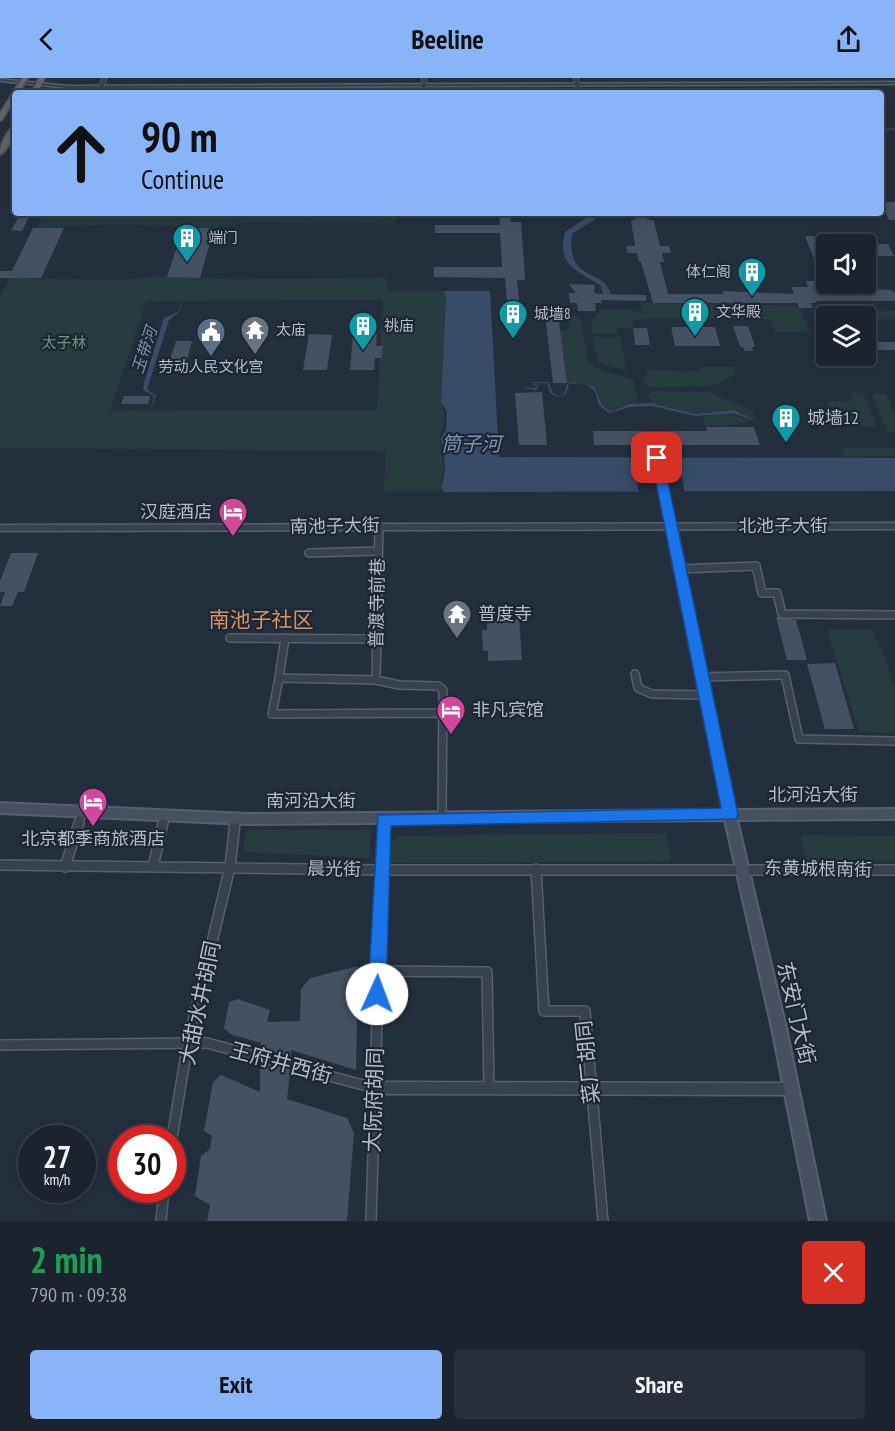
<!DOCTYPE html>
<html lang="en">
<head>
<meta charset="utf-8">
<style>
	body { margin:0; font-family:"PT Sans Narrow","Noto Sans SC",sans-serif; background:#282f3a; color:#f1f3f6; height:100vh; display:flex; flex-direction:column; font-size:22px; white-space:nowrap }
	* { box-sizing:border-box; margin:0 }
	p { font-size:20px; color:#a0a4aa }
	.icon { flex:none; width:33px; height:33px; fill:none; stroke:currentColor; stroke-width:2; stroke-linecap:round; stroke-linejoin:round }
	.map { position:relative; height:1143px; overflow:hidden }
	.details { display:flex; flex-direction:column; background:#1b232e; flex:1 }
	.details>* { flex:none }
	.top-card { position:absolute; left:12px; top:12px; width:872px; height:126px; border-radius:6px; box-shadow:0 3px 15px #0003,0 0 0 2px #39404a; background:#8ab4f8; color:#111; overflow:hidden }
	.controls { position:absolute; left:816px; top:156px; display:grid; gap:12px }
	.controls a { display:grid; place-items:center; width:60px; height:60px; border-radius:6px; background:#1b232e; box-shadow:0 3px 15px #0003,0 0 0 2px #39404a; font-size:30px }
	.speed { position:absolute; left:18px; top:1047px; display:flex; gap:12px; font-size:30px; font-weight:700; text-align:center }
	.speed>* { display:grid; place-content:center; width:78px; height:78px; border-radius:50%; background:#1b232e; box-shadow:0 3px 15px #0003,0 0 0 2px #39404a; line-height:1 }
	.speed small { font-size:15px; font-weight:400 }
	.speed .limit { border:9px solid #d22; background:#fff; color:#111 }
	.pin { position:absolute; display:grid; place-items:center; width:51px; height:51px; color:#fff; margin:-26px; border-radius:12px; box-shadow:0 3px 9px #0006 }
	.me { position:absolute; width:66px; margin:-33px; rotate:2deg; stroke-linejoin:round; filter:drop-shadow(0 0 4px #0008) }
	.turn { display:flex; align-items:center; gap:21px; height:126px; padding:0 30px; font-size:27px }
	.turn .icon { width:78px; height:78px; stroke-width:2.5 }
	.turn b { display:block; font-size:42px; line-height:51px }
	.round { display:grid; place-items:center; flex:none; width:63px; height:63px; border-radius:6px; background:#282f3a }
	.overview { display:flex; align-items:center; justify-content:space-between; height:102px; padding:0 30px }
	h1 { font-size:36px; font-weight:700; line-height:45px; color:#1e9e55 }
	.primary-button { display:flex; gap:12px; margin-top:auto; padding:12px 30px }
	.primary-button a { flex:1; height:69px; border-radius:6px; background:#8ab4f8; color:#111; font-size:24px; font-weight:700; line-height:69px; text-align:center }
	.primary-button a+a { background:#282f3a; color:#f1f3f6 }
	header { display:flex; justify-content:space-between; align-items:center; height:78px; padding:0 30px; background:#8ab4f8; color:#111; font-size:27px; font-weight:700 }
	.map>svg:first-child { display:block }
	.green { fill:#263c3f; fill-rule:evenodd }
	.water { fill:#394c67 }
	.pier { fill:#242f3e }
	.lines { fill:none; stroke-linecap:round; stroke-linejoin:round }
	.stream { stroke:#394c67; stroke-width:1.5 }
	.building { fill:#455162 }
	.minor-far3-casing { stroke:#565f6c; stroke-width:6 }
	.minor-far2-casing { stroke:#565f6c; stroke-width:8 }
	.minor-far1-casing { stroke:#565f6c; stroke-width:10 }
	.minor-casing { stroke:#565f6c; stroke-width:12 }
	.tertiary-casing { stroke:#565f6c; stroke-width:3 }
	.secondary-casing { stroke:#565f6c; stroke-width:4 }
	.trunk-casing { stroke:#434c59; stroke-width:3 }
	.minor-far3 { stroke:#38414e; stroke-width:4.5 }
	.minor-far2 { stroke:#38414e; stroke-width:5 }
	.minor-far1 { stroke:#38414e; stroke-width:7 }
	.minor { stroke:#38414e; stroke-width:9 }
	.tertiary { fill:#38414e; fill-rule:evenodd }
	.secondary { fill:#465061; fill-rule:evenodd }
	.trunk { fill:#656462; fill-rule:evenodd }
	.route { fill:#1a73e8; stroke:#114b97; stroke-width:1.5 }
	.labels { text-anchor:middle; stroke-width:4.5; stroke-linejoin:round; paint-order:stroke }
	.far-poi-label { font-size:15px; fill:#b4bcc9; stroke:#1d2633; text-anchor:start }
	.far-park-label { font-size:15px; fill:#6b9a76; stroke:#1d2633 }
	.far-water-label { font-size:16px; font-style:italic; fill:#7c92b1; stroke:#1d2633 }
	.poi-label { font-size:18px; fill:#b4bcc9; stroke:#1d2633; text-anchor:start }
	.street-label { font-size:18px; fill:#b4bcc9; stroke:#1d2633 }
	.water-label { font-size:20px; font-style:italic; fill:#7c92b1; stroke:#1d2633 }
	.quarter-label { font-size:21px; fill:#d59563; stroke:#1d2633 }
	.near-street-label { font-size:21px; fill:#b4bcc9; stroke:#1d2633 }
</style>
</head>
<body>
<header><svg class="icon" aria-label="back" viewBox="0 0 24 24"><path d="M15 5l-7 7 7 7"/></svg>Beeline<svg class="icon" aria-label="share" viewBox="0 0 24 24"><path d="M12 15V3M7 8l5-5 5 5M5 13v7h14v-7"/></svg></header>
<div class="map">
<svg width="895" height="1143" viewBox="0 0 895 1143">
	<rect width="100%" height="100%" fill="#242f3e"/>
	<path class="green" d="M391,10H398L397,15H269L271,11Z
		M44,135H396L395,146L245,145L214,150L117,146L36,150Z
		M167,198L232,201L387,200V213H443L446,218L441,326C447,335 444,350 439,359L444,392L439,413H384L386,373L0,370V220L10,200L122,202ZM383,222L377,332L110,333L146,223Z
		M639,225L796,228L797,231L801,232L810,254H775L770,241H646L632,242L634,250H617V256H592V241L601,232H636L643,237Z
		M816,233H895V241H866V238L819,241Z
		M567,234L581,241L588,284L600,292L634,302L638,325L610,334L604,331C601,326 601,322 599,317C593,304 578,304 567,305L560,252L569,251Z
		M592,259H620L627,293L599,285Z
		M701,289H735L736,296L718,306L708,308L649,309L642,300L647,298V293L650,291C666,293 683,294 698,293Z
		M655,313L709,314L753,333L756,342L730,332L695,336L650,325L651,321L646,316Z
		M850,315H863L877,348H835L826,323H853Z
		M872,316H886L895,336V354H888Z
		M727,334L750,343L725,348L704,347L703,338Z
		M842,370H895V378H844Z
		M827,552H873L895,607V655L859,654Z
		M246,752H370V780L243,774Z
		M666,755L671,783L390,785L391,764L399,758Z
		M801,757L895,758V783H806Z"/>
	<path class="water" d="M590,135H596L594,142L572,156C566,205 603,189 611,216H603L601,208C579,192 556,190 565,154L586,140Z
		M443,213H490L499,379L895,380V413L444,414L441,410C448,388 444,382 441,360L446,352L447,333L441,325L446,218Z
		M182,224L180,233L169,242L147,311L156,318L151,330L154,318L143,312L144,305L164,240L178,234Z
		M532,304H548L553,315L559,318L564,316L567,306C577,302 585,305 595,310L602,327L610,334L630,326L650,325L695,336L734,332L757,344L733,335L695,338L652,328L630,329L609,335L599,327L595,313L583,305L569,306L566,316L559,319L550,315L547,305H533L539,308L536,312L520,309L537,310Z"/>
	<path class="pier" d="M633,380H678L685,416H639Z"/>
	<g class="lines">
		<path class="stream" d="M880,52L895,51"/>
	</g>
	<path class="building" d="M880,124H895V142H889L885,133H880Z
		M21,135H31L22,153L11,152Z
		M499,135H510L511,144H521L525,202H517L519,222H507L505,200L434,199V189H502L500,155H435V147H500Z
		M635,135H645L647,141L654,143L660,168H669L671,175H662L664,184H660L668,216H723V213L794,216L791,209H808L806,203H826V206H855L859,215H873L871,211L891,212L895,215V223H816L817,225H811L813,230H799L797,225H653L641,184H639L637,175H628L626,168H635L631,143L636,141Z
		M33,150H64L41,200H0V193H12Z
		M183,150H214L200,200L167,199Z
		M805,158H837L841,166H826V186H816Z
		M867,166H888L894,178H872Z
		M569,206L595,207L594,215L600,216L646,217V223L601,222L602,225H595L596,233H578L577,225H570L569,215H576Z
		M545,236H558L567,305H553Z
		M733,248H748L755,269H752L753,273H745L743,269H740Z
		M671,249H715L720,268H675Z
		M633,250H647L650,267H635Z
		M309,256L332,257L327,292H303Z
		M353,256H377L376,268H383L382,280H375L374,292H350Z
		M176,263H192L186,285H169Z
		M866,264H895V272H866Z
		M542,314L547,367H519L515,315Z
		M124,318H150L148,326H121Z
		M706,349H754L760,367H594L593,353H707Z
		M11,475H38L24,514H18L12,528H0L5,514H0V503Z
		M776,539L796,542L807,582H787Z
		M519,541L522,582L488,583V573H483L482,552H487V542Z
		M835,585L854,651H825L807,586Z
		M358,888L356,992L291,972V981L261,973V965L230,956L224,950L229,924L238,921L270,932L267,944L300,943L301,911L310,900Z
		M260,986L290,994L287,1021L347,1040L354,1055L347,1143H207L210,1127L195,1118L201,1078L210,1071L212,1058L204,1053L213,1004L221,997L260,1014Z"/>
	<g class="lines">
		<g class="minor-far3-casing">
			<path id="minor-far3" d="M424,0V8
				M576,0L579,15
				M101,8L105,0"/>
		</g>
		<g class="minor-far2-casing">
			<path id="minor-far2" d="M656,375L668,436"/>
		</g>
		<g class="minor-far1-casing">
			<path id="minor-far1" d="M668,434L671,448
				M309,475L378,473
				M680,491L756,488L762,515H777L782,536L895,537
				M230,560L376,561
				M285,560L279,600L376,602L399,607L438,608L443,612L442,741
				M635,596L638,610L652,616L704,617
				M701,599L785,597L799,661L895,663
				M279,600L272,636L443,635
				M376,602L379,448
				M78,747L82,735
				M163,747L165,737
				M235,747L236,740
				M383,747V741"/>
		</g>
		<g class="minor-casing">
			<path id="minor" d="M0,787L381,792H895
				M65,789L79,745
				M153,789L163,745
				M536,791L544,933H585L603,1143
				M378,893L487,894L489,1011
				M0,967L207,965L374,1010
				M172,1060L188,964L230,789L235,745
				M161,1143L164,1112
				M371,1143L383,745"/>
		</g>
		<g class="tertiary-casing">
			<path id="tertiary" d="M0,1L68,8L895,4V6L68,10L0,3Z
				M895,445V451L0,453V447Z
				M374,1004L791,1005L795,1007L797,1011L795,1015L791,1017L374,1016L370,1014L368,1010L370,1006Z"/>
		</g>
		<g class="secondary-casing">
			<path id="secondary" d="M671,445L676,448L735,732L895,731V741L737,742L786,950L826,1143H810L772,950L725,742L248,746L0,735V725L248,736L723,732L666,448Z"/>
		</g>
		<g class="trunk-casing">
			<path id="trunk" d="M22,0H28L19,15H15V22L2,42L0,43V35Z
				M39,0H45L37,15H31Z
				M15,47C15,57 9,71 0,77C0,66 6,53 15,47Z"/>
		</g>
		<use href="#minor-far3" class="minor-far3"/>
		<use href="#minor-far2" class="minor-far2"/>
		<use href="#minor-far1" class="minor-far1"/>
		<use href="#minor" class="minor"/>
		<use href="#tertiary" class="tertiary"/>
		<use href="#secondary" class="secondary"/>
		<use href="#trunk" class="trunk"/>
	</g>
	<path class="route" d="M657,377L663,380L738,736L736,741L391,748L386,916L383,922L377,925L371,922L368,916L378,737L721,730L651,380Z"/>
	<defs>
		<g id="building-pin" transform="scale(1.5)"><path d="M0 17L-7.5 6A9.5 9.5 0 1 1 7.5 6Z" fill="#0f9aa8" stroke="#1d2633"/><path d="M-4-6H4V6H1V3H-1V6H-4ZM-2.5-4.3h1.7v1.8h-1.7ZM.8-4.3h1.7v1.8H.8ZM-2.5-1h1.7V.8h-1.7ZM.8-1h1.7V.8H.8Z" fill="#fff"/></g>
		<g id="temple-pin" transform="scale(1.5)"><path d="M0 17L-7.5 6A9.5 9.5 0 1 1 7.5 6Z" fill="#6b7280" stroke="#1d2633"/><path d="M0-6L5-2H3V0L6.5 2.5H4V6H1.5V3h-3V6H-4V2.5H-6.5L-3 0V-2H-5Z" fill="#fff"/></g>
		<g id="civic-pin" transform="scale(1.5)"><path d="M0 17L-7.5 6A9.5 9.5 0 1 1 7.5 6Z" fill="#5c6f8a" stroke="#1d2633"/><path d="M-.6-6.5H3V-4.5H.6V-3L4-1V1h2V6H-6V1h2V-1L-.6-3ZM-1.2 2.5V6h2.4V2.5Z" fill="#fff"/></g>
		<g id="hotel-pin" transform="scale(1.5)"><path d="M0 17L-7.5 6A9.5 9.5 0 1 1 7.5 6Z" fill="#d1479c" stroke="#1d2633"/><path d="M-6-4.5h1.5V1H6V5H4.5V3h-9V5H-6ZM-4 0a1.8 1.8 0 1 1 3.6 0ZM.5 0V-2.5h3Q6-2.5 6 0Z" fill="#fff"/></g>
	</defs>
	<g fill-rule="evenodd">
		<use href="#building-pin" x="187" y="160"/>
		<use href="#building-pin" x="752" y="194"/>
		<use href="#building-pin" x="695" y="234"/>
		<use href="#building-pin" x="513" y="236"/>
		<use href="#building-pin" x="363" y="248"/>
		<use href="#temple-pin" x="255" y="252"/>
		<use href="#civic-pin" x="211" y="254"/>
		<use href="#building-pin" x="786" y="340"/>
		<use href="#hotel-pin" x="233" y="434"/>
		<use href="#temple-pin" x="457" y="536"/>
		<use href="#hotel-pin" x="451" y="632"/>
		<use href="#hotel-pin" x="93" y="724"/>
	</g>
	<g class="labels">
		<g class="far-poi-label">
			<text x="208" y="165">端门</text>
			<text x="731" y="199" text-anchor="end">体仁阁</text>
			<text x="716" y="239">文华殿</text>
			<text x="534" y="241">城墙8</text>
			<text x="384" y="253">祧庙</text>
			<text x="276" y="257">太庙</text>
			<text x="211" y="294" text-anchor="middle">劳动人民文化宫</text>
		</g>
		<g class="far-park-label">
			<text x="64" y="270">太子林</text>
		</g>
		<g class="far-water-label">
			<text transform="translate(144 272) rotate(-72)" y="6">玉带河</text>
		</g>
		<g class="poi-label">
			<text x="807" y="346">城墙12</text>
			<text x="212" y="440" text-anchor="end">汉庭酒店</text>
			<text x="478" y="542">普度寺</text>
			<text x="472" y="638">非凡宾馆</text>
			<text x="93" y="767" text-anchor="middle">北京都季商旅酒店</text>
		</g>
		<g class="street-label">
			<text transform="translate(335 448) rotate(-1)" y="6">南池子大街</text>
			<text x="783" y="454">北池子大街</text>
			<text transform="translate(377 525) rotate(-89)" y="6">普渡寺前巷</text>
			<text x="813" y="723">北河沿大街</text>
			<text x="311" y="729">南河沿大街</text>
			<text transform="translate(334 791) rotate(1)" y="6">晨光街</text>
			<text transform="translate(818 791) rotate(1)" y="6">东黄城根南街</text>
		</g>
		<g class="water-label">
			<text x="471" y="373">筒子河</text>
		</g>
		<g class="quarter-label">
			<text x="261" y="549">南池子社区</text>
		</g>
		<g class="near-street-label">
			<text transform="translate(200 925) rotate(-78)" y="7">大甜水井胡同</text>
			<text transform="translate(796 935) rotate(77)" y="7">东安门大街</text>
			<text transform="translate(588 984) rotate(-96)" y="7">菜厂胡同</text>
			<text transform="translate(281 985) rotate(15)" y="7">王府井西街</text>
			<text transform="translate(374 1022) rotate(-88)" y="7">大阮府胡同</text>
		</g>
	</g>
</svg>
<div class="controls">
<a><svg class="icon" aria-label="sound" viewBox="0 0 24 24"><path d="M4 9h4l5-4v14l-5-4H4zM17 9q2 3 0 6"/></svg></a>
<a><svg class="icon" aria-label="layers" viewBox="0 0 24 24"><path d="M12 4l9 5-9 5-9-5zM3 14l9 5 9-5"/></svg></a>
</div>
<div class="speed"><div>27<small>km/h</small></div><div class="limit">30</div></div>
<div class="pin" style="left:657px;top:380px;background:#d93025"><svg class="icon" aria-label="arrive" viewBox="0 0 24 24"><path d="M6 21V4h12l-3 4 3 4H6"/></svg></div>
<svg class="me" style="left:377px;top:916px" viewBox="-20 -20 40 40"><circle r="19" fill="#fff"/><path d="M0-13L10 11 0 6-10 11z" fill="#1a73e8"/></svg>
<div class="top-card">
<div class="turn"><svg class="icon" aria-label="ahead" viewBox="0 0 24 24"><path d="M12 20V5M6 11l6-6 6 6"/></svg><div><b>90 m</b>Continue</div></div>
</div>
</div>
<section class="details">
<div class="overview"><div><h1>2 min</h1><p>790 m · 09:38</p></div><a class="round" style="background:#d93025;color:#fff"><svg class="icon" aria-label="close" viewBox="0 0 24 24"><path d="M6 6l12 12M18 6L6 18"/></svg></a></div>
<div class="primary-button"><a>Exit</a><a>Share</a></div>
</section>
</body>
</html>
